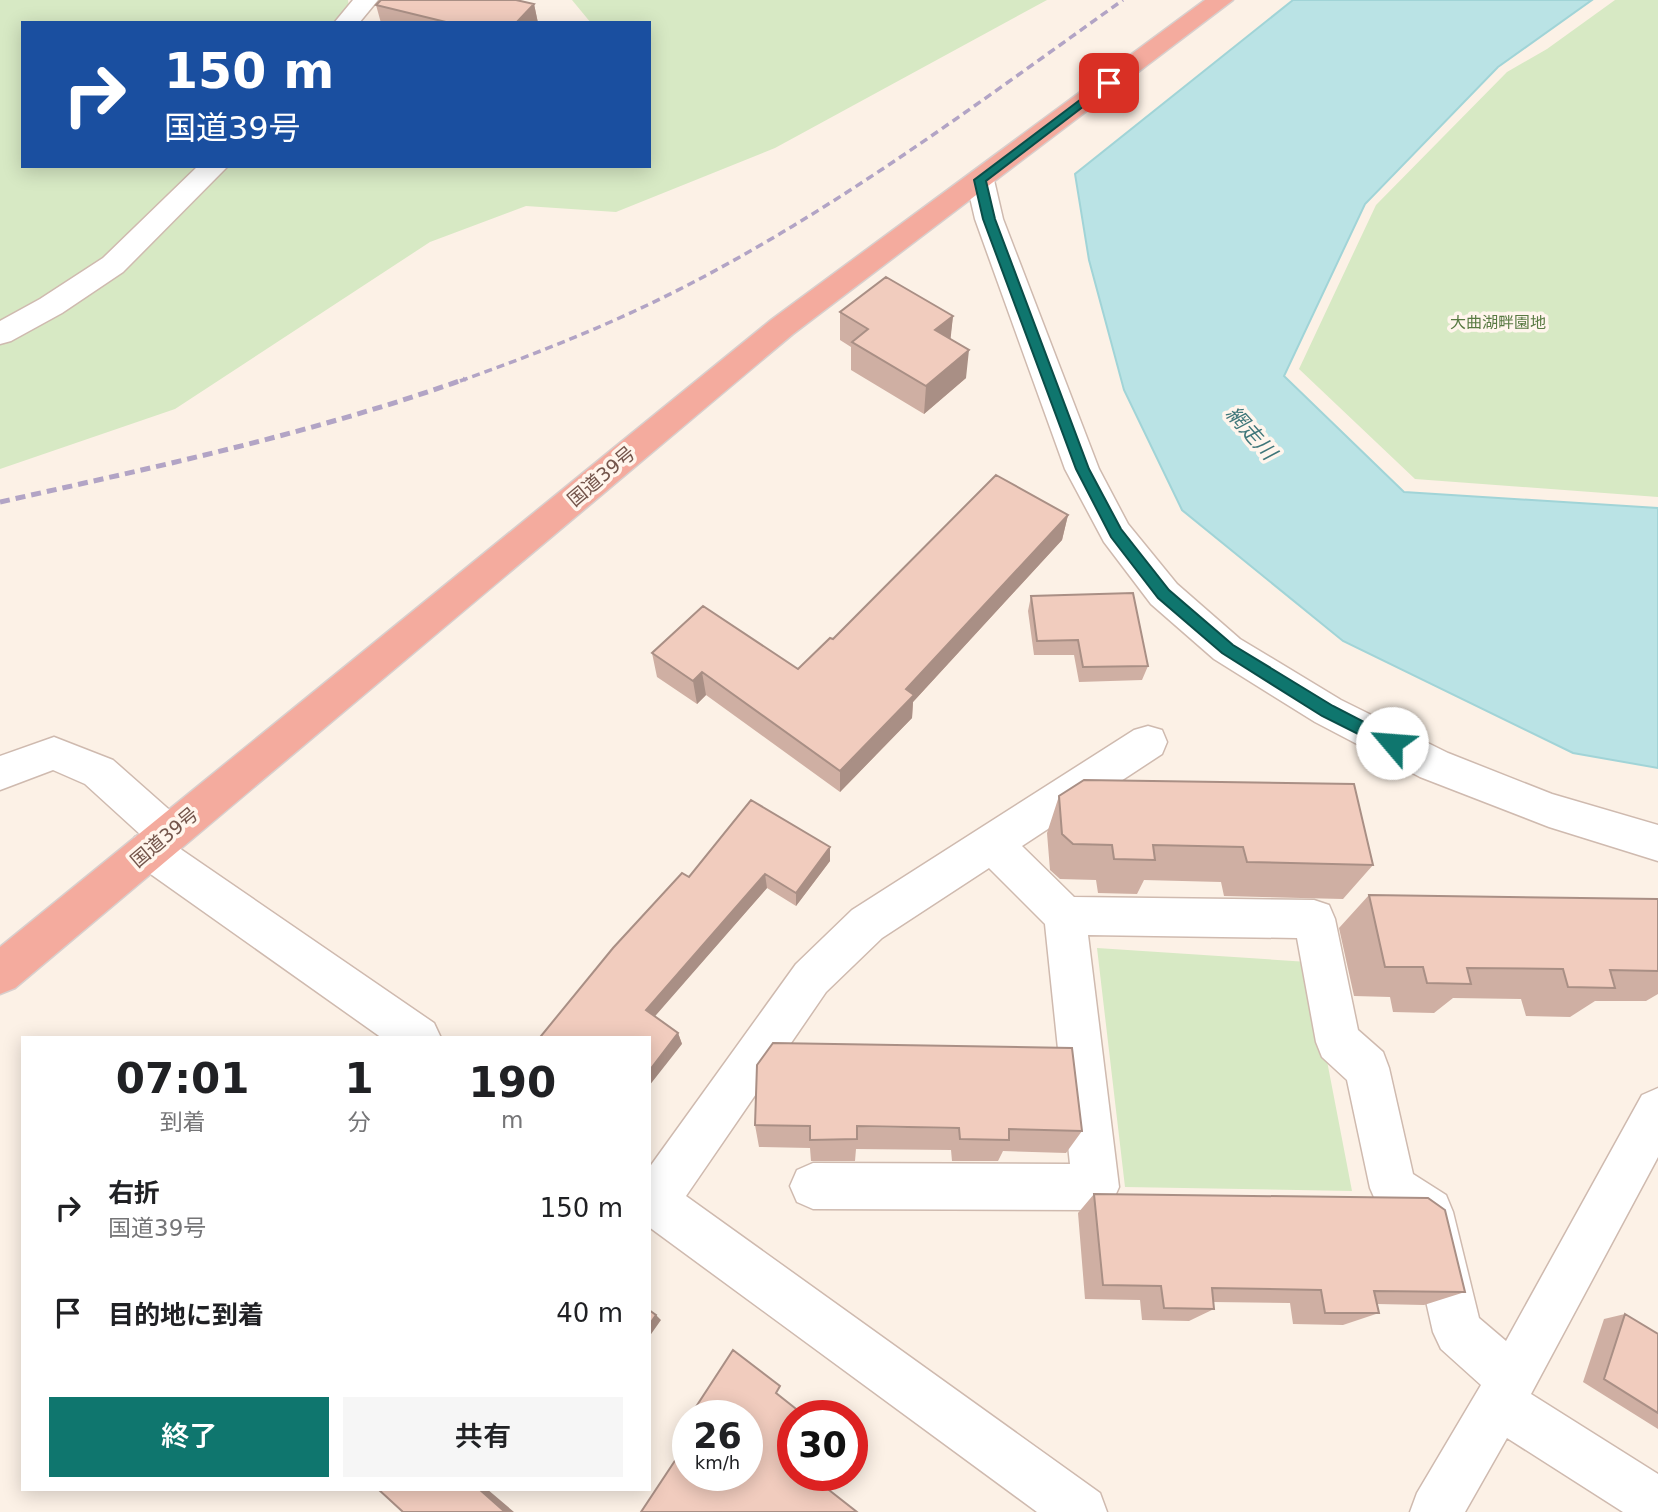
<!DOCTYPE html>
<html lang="ja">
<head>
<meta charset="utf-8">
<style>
	body { margin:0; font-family:"DejaVu Sans","Noto Sans JP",sans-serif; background:#f6f6f6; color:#202124; height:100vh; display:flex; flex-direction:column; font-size:26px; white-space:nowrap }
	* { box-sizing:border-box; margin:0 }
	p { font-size:23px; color:#757577 }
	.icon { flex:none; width:38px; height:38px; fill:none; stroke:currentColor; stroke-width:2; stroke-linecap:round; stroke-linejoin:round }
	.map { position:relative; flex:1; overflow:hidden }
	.details { position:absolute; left:21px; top:1036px; width:630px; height:455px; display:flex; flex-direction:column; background:#fff; border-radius:0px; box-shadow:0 4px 18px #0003 }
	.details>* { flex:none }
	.top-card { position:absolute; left:21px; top:21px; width:630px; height:147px; border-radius:0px; box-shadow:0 4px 18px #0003; background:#1a4fa0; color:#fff; overflow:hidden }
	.speed { position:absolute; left:672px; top:1400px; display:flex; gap:14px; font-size:35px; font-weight:700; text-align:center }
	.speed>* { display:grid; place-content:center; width:91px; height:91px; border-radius:50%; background:#fff; box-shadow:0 4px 18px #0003; line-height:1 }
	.speed small { font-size:18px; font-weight:400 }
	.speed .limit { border:10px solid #d22; background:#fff; color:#111 }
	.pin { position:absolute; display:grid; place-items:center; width:60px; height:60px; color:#fff; margin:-30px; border-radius:14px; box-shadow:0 4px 10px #0006 }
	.me { position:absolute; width:77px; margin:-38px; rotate:297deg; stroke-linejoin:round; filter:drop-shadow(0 0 5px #0008) }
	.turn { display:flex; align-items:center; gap:24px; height:147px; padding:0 28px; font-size:32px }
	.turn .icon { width:91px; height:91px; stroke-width:2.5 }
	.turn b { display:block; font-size:49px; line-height:60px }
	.eta { display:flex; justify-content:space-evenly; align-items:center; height:119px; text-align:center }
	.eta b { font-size:42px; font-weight:600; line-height:49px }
	.button { display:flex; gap:14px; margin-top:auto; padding:14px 28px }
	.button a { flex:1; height:80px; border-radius:0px; background:#0f766e; color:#fff; font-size:28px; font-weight:600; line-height:80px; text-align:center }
	.button a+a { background:#f6f6f6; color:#202124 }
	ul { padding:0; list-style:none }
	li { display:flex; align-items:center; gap:21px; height:105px; padding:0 28px }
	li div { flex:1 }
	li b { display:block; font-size:26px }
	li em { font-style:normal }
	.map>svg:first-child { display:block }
	.green { fill:#d7e9c4 }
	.water { fill:#bae3e5; stroke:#a1d4d7; stroke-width:2 }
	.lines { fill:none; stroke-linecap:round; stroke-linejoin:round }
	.minor-casing { stroke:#cfbaaf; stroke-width:3 }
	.highway-casing { stroke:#d8cfcd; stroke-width:3 }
	.minor { fill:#fff; fill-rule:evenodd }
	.highway { fill:#f4ab9e; fill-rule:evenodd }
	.rail-far1 { stroke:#b2a4c5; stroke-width:3.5; stroke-dasharray:8 5; stroke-linecap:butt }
	.rail { stroke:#b2a4c5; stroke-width:5; stroke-dasharray:10 6; stroke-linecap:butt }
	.wall { fill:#cfafa3 }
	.shaded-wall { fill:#a98f85 }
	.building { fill:#f1ccbe; stroke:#a98f85; stroke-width:2 }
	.route { fill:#0f766e; stroke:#0a4d48; stroke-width:2 }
	.labels { text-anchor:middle; stroke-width:7; stroke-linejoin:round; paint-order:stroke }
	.far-park-label { font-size:16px; fill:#597a43; stroke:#fff5ec }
	.street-label { font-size:19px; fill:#74554b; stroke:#fff5ec }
	.water-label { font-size:21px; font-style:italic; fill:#3f7679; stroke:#fff5ec }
</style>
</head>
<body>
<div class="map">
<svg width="1658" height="1512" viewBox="0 0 1658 1512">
	<rect width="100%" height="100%" fill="#fcf1e6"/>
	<path class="green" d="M0,0H348L351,23H23V166H649V23H591L572,0H1047L775,148L616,212L526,206L430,242L175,409L0,469Z
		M1615,0H1658V497L1415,479L1299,369L1376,205L1507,72L1547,49Z
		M1097,948L1308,962L1352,1191L1125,1187Z"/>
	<path class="water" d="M1293,0H1592L1498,67L1365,204L1284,376L1404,492L1658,508V768L1573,753L1343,641L1182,510L1124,390L1089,260L1075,174Z"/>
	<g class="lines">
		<g class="minor-casing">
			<path id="minor" d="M353,0H378L359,23H334Z
				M198,166H228L123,272L62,313L11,341L0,344V321L40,299L103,258Z
				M980,172L990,174L994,180L1003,219L1099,469L1128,524L1177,584L1240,639L1341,700L1448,753L1552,794L1658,825V861L1549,827L1420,777L1315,722L1214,659L1151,604L1104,542L1065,469L975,219L966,180L970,174Z
				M1148,726L1162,730L1167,742L1162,754L1022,846L1074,897L1314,900L1329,905L1335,919L1358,1030L1383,1052L1389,1068L1413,1174L1446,1195L1453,1212L1479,1318L1506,1341L1642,1095L1658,1088V1157L1531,1394L1658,1474V1512H1623L1507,1438L1465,1512H1410L1417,1493L1481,1385L1441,1349L1433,1332L1409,1226L1377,1204L1370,1188L1347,1080L1322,1057L1316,1042L1297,938L1088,935L1119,1187L1112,1203L1096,1210L813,1209L797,1202L790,1186L797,1170L813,1163L1070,1164L1045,924L989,868L882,938L826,992L686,1196L1100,1493L1107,1512H1037L649,1227V1168L796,964L852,910L1134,730Z
				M54,737L113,760L182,821L188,834L182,847L179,848L434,1023L441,1038H382L135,863L129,850L135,837L141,835L85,784L53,770L0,790V756Z"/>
		</g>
		<g class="highway-casing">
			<path id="highway" d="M1205,0H1233L793,334L15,988L0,994V947L771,320Z"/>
		</g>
		<use href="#minor" class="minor"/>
		<use href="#highway" class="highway"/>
		<path class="rail-far1" d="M460,381C536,354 612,324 684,287C840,207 981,101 1123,0"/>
		<path class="rail" d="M0,502C156,467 314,433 465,379"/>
	</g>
	<path class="wall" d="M534,4L538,23H381L376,5Z
		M840,312L953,316L950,339L966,378L924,414L851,370V347L840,340Z
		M1068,515L1062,540L913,702L912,718L840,792L706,695L697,704L657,677L652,653L798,669L833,639Z
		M1031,596L1148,666L1142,680L1079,682L1074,655H1034L1028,611Z
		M1059,796L1373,865L1343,899L1224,896L1221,882L1144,880L1137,894L1098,893L1096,880L1060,879L1050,870L1047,833Z
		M830,861L796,906L767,888L654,1016L678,1033L682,1044L649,1038H542L541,1036L689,877Z
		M1369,895L1658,899V994L1646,1001H1595L1570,1017L1526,1016L1521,999L1453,998L1434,1013L1393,1012L1390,997L1354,996L1339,928Z
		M755,1125L1082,1131L1066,1153L1003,1151L998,1161H952L951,1150L856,1149L855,1161H811L810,1148L759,1147Z
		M1094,1194L1465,1292L1424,1305L1377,1304L1379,1313L1343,1325L1293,1324L1290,1303L1213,1302L1214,1309L1189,1321L1142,1320L1140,1300L1085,1299L1078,1213Z
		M1625,1314L1658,1334V1429L1583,1382L1604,1319Z"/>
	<path class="shaded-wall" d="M534,4L538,23H516Z
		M953,316L950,344L935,330Z
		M969,350L966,378L924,414L926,386Z
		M1068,515L1062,540L913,702L912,718L840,792V771L906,689Z
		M702,672L706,695L697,704L693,681Z
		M830,847V861L796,906V893Z
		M765,874L767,888L650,1022L646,1010Z
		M678,1033L682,1044L649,1086V1071Z
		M656,1315L661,1320L649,1337V1325Z
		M479,1489H487L514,1512H505Z"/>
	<path class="building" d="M381,0H516L534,4L516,23H450L376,5Z
		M886,277L953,316L935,330L969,350L926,386L852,342L868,329L840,312Z
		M996,475L1068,515L906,689L914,695L840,771L702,672L693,681L652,653L703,606L798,669L830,638L833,639Z
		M1133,593L1148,666L1083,667L1078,640L1037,641L1031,596Z
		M1084,780L1354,784L1373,865L1247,862L1243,847L1153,845L1155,860L1114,859L1112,845L1073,844L1062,834L1059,796Z
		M751,800L830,847L796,893L765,874L646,1010L678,1033L649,1071V1038H544L541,1036L613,948L682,873L689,877Z
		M1369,895L1658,899V971L1610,970L1615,988L1568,987L1563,969L1467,968L1471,984L1427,983L1423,967H1385Z
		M773,1043L1072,1048L1082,1131L1009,1129V1140L960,1139L959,1128L857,1126V1139L810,1140V1126L755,1125L757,1065Z
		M1094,1194L1428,1198L1445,1210L1465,1292L1374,1291L1379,1313H1325L1321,1290L1212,1288L1214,1309L1164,1308L1161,1286L1103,1285Z
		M649,1310L656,1315L649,1325Z
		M1625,1314L1658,1334V1413L1604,1379Z
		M733,1350L780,1386L776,1393L805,1416H793V1475H837L829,1490L857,1512H641L686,1444L677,1437L688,1420V1475H747V1416H690Z
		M378,1489H479L505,1512H403Z"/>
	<path class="route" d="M1105,81L1114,83L986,181L995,219L1089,469L1121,529L1169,590L1233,645L1333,706L1397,739L1400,743L1397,748H1386L1322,716L1222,653L1158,598L1111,537L1076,469L983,219L974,180Z"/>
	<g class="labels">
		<g class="far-park-label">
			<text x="1498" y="328">大曲湖畔園地</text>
		</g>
		<g class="street-label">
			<text transform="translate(601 476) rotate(-40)" y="7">国道39号</text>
			<text transform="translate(164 837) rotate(-40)" y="7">国道39号</text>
		</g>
		<g class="water-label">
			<text transform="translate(1251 433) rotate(48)" y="7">網走川</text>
		</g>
	</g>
</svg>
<div class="speed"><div>26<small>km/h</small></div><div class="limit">30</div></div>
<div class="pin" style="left:1109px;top:83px;background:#d93025"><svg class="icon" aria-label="arrive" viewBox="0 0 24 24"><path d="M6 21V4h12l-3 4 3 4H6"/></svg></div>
<svg class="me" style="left:1392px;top:743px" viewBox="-20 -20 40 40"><circle r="19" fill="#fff"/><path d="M0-13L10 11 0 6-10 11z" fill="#0f766e"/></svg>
<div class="top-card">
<div class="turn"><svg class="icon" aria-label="right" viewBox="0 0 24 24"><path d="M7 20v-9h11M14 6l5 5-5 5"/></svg><div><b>150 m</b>国道39号</div></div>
</div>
<section class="details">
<div class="eta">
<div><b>07:01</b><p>到着</p></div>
<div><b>1</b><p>分</p></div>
<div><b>190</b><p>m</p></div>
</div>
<ul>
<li><svg class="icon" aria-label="right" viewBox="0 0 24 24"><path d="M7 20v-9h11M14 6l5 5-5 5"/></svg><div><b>右折</b><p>国道39号</p></div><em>150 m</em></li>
<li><svg class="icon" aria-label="arrive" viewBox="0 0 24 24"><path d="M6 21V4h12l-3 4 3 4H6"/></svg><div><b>目的地に到着</b></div><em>40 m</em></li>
</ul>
<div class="button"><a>終了</a><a>共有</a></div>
</section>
</div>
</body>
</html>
